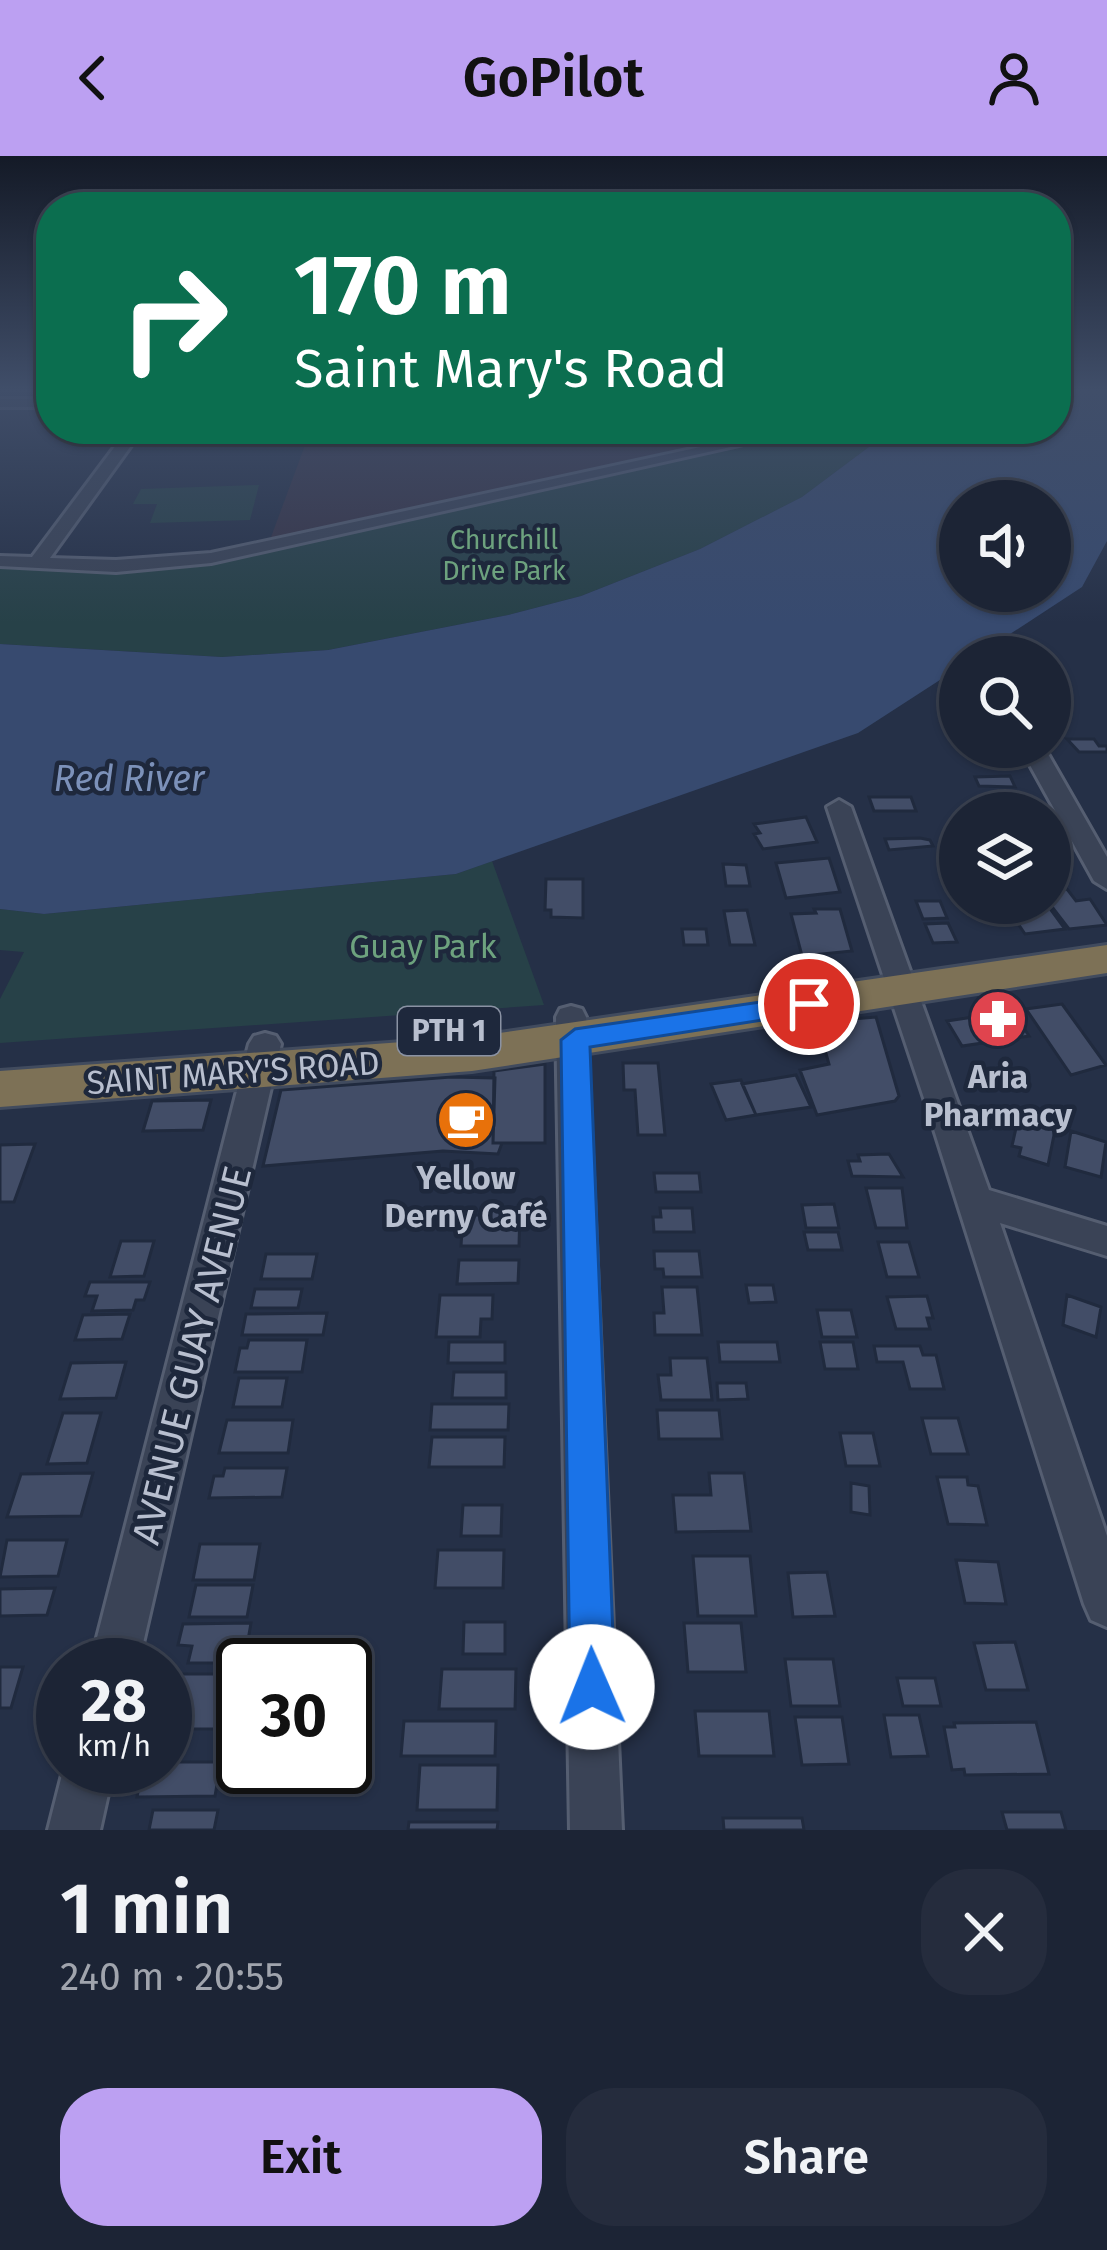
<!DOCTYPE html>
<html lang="en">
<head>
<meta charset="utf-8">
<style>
	body { margin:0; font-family:"Fira Sans",sans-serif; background:#252c3d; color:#f1f3f6; height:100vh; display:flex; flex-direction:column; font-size:45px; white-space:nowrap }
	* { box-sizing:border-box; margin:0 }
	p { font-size:39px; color:#a0a4ad }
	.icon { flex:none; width:66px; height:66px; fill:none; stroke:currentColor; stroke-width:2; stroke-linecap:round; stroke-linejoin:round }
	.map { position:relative; height:1674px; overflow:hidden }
	.sheet { display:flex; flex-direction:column; background:#1c2435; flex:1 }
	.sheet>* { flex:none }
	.hud { position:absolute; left:36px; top:36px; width:1035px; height:252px; border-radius:48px; box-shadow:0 3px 9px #0004,0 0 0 3px #3a4150; background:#0b6e4f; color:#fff; overflow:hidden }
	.buttons { position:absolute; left:939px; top:324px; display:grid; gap:24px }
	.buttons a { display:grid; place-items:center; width:132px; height:132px; border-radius:50%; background:#1c2435; box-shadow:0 3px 9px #0004,0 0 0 3px #3a4150; font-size:60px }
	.speed { position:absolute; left:36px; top:1482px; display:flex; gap:24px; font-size:60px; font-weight:700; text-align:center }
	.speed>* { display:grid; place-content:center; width:156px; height:156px; border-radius:50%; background:#1c2435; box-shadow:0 3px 9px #0004,0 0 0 3px #3a4150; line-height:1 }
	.speed small { font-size:30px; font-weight:400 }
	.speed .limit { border:6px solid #111; border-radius:18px; background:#fff; color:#111 }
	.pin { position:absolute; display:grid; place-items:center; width:102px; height:102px; color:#fff; margin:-51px; border:6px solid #fff; border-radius:50%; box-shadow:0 3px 12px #0007 }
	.me { position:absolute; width:132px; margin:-66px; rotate:359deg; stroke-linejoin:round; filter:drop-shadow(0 0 9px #0008) }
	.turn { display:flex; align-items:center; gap:42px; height:252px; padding:0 60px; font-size:54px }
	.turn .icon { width:156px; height:156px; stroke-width:2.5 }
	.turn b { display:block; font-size:84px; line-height:102px }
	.round { display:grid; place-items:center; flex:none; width:126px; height:126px; border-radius:48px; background:#252c3d }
	.headline { display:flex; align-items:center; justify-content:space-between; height:204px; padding:0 60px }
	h1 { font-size:72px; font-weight:600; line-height:90px }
	.action { display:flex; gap:24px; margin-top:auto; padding:24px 60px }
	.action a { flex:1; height:138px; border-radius:48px; background:#bca0f2; color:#111; font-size:48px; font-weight:600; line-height:138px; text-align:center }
	.action a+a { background:#252c3d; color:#f1f3f6 }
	header { display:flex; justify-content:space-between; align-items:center; height:156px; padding:0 60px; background:#bca0f2; color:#111; font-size:54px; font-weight:600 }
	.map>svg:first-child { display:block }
	.medical { fill:#373346 }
	.green { fill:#274148 }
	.water { fill:#374a6f; fill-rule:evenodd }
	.building { fill:#424d67; stroke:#202a3e; stroke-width:3 }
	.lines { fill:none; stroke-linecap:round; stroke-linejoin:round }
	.minor-casing { stroke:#555e71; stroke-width:6 }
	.highway-casing { stroke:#414b5e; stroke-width:6 }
	.minor { fill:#3a4356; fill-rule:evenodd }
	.highway { fill:#7d7156; fill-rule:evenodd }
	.route { fill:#1a73e8; stroke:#114b97; stroke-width:3 }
	.labels { text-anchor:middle; stroke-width:9; stroke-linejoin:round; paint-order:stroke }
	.far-park-label { font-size:27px; fill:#6da27e; stroke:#1e283c }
	.shield { fill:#1e283c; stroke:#8a92a3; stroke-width:3 }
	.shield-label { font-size:30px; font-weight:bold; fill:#b8bfcf }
	.park-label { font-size:33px; fill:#6da27e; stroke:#1e283c }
	.street-label { font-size:33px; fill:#b8bfcf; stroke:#1e283c }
	.poi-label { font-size:33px; font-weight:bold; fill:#b8bfcf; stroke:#1e283c }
	.water-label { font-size:36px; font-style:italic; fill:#7c91b9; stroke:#1e283c }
	.near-street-label { font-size:39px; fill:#b8bfcf; stroke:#1e283c }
</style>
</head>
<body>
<header><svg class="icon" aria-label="back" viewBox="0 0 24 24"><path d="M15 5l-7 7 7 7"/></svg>GoPilot<svg class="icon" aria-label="person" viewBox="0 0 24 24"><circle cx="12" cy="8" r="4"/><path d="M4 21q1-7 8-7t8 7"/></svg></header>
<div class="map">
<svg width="1107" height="1674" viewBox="0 0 1107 1674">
	<rect width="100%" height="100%" fill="#253047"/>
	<path class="medical" d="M311,273H804L267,392Z"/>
	<path class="green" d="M804,273H893L802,341L700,393L581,440L508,459L328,494L222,501L0,488V405L211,402Z
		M259,329L250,364L150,367L157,348H133L141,333Z
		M492,705L544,849L0,887V843L24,796L0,794V753L44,758L456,718Z"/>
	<path class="water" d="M1056,233H1107V385L1082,431L975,501H960V511L858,577L456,718L44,758L0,753V488L222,501L328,494L508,459L581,440L700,393L802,341L893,273H1056ZM960,345H1050V435H960Z"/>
	<path class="building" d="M1067,583H1094L1099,590H1107V596H1079Z
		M1010,620L1015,631L979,630L975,621Z
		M869,641H911L916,655H874Z
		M806,661L817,686L763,693L754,678L760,677L754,668Z
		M920,682L930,684L933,690L889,694L885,683Z
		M829,702L840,736L786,742L776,707Z
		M723,708L746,709L750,730H726Z
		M546,723H583V762L551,761V754H545Z
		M1067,733L1076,745L1090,743L1107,769L1069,773L1049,747L1050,735Z
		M916,745H940L947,762L923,763Z
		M1004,747H1046L1065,773L1025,778Z
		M814,753H840L852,795L802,800L791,758L816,757Z
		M747,754L755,789H730L724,755Z
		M948,767L957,786L933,787L925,768Z
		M682,773H706L708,789H684Z
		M1062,848L1106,909L1071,919L1026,853Z
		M1013,855L1029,880L962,890L947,865Z
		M876,861L899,940L895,945L817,959L800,914L829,908L817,866Z
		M623,907H658L665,979H638L635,934H624Z
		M545,908V987H493L494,915Z
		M796,919L811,951L756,959L742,928Z
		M451,921L495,922L493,987H502L498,998L443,995L263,1010L281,934Z
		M741,924L756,959L726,964L711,928Z
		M211,944L203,974L143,975L152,945Z
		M1018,963L1055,974L1048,1009L1019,1000L1021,992L1012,990Z
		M1071,975L1106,986L1101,1021L1065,1011Z
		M35,988L14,1046H0V989Z
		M889,998L903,1021L852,1020L848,1005H860L858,999Z
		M654,1017H699L701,1036H656Z
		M866,1032H902L907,1072H876Z
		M834,1048L839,1072H806L802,1049Z
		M485,1052H520L519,1090H461L463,1059H484Z
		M660,1052H692L694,1076H654L653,1061H661Z
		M804,1076H838L842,1094H808Z
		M121,1085H154L144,1120L110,1121Z
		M878,1086H909L919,1121H887Z
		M654,1095H699L702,1121H664L663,1113H655Z
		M266,1098H317L312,1123H261Z
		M459,1104H519L518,1127L457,1128Z
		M90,1126H150L144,1144H136L133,1154L92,1155L97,1140H85Z
		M746,1129H773L776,1146L749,1147Z
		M662,1131H697L702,1179H655L654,1157H664Z
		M255,1133H302L298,1152H251Z
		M440,1139H493L492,1163H481L480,1181H436Z
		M1067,1139L1101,1151L1096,1181L1063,1169Z
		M927,1140L933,1162H927L930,1173H896L887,1141Z
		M817,1154H851L857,1181H822Z
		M327,1157L323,1179H242L246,1158Z
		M130,1158L122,1183L75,1184L83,1159Z
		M249,1184H307L302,1216H235L240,1192H247Z
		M449,1186H505V1207H448Z
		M718,1186H777L780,1206H720Z
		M820,1186H853L858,1213H825Z
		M874,1190H920L923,1199H936L944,1233H910L903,1206H877Z
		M670,1202H707L712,1244H661L658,1219H671Z
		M126,1206L116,1242L60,1243L71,1207Z
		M454,1216H506V1242H452Z
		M239,1222H287L282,1251H233Z
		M717,1227H746L748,1243L718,1244Z
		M432,1248H509L508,1274H430Z
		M657,1254H719L722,1283H659Z
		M63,1257H101L87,1307L47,1308Z
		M922,1262H958L968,1298H931Z
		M227,1264H293L288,1297H219Z
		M840,1277H873L880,1310H846Z
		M432,1281H505L504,1311H429Z
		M225,1312H287L282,1341L209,1342L214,1320H223Z
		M93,1317L81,1360L7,1361L21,1318Z
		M709,1317H744L751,1375L676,1376L673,1339H711Z
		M937,1321H967L968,1329L978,1330L987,1369L948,1368Z
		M851,1327L869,1330L870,1359L851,1356Z
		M463,1349H502L501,1380H461Z
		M7,1384H67L58,1420L0,1421Z
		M200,1388H260L254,1424H193Z
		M438,1394H504L503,1432H435Z
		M693,1400H750L756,1460H698Z
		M956,1404L998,1406L1006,1448L965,1447Z
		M827,1416L835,1460L793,1461L788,1417Z
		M196,1429H253L247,1461H189Z
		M55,1432L47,1459L0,1460V1433Z
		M464,1466H505V1498H463Z
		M251,1467L244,1507H188L192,1490L178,1489L183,1468Z
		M684,1467H741L746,1516H688Z
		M1015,1486L1028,1534H986L974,1487Z
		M785,1503H833L840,1550H791Z
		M0,1511H23L11,1552H0Z
		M442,1513H516L515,1553H439Z
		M181,1518H243L240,1573H169Z
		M897,1522H935L941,1550H903Z
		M695,1555H769L774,1600H699Z
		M884,1559H919L928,1600L891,1601Z
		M795,1561H842L849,1608L802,1609Z
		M404,1565H496L495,1600H401Z
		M1036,1566L1049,1618L965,1619L964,1613L952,1614L944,1571H955L954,1567Z
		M165,1606H221L215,1640L137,1641L143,1611H165Z
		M420,1609H498L497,1654H417Z
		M153,1654H218L214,1674H149Z
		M1002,1656H1061L1066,1674H1007Z
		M723,1662H802L804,1674H724Z
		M409,1666H498L497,1674H408Z"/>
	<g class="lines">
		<g class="minor-casing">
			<path id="minor" d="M0,243H51V251H0Z
				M128,273H143L50,402L116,404L211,397L784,273H811L211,407L116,416L0,410V400L32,401Z
				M1020,591H1044L1107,701V733L1094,725Z
				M839,644L851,651L989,1034L1107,1070V1100L1000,1067L1107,1380V1471L1091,1464L1084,1448L926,948L827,651Z
				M571,850L582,853L586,861L622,1674H570L556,861L560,853Z
				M265,877L276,880L281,888L138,1509H90L249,888L254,880Z
				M64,1611H114L100,1674H48Z"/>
		</g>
		<g class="highway-casing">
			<path id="highway" d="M1107,789V817L472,915L0,951V915L472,881Z"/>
		</g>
		<use href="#minor" class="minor"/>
		<use href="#highway" class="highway"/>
	</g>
	<linearGradient id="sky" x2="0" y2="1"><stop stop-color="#141a27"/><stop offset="0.5" stop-color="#404e69"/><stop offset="1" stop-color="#404e69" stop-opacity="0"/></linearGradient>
	<rect width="1107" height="467" fill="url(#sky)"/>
	<path class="route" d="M809,839L819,841L823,848L819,855L590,891L615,1531L608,1547L592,1553L577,1547L570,1531L561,884L575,873Z"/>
	<defs>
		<g id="pharmacy-disc" transform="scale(3)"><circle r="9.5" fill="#e0444e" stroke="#1e283c"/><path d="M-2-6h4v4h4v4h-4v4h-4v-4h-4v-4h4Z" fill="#fff"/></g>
		<g id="cafe-disc" transform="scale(3)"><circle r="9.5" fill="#e8710a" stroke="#1e283c"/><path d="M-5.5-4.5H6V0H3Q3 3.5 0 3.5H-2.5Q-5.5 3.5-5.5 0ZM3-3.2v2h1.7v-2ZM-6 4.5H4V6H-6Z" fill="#fff"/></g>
	</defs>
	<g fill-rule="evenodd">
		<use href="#pharmacy-disc" x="998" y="863"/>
		<use href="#cafe-disc" x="466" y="964"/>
	</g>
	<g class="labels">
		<g class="far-park-label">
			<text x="504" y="393">Churchill<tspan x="504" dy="31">Drive Park</tspan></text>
		</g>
		<rect class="shield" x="398" y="851" width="102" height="48" rx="9"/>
		<g class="shield-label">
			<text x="449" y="885">PTH 1</text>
		</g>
		<g class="park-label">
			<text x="423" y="802">Guay Park</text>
		</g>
		<g class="street-label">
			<text transform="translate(233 916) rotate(-4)" y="12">SAINT MARY'S ROAD</text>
		</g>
		<g class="poi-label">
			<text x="998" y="932">Aria<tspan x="998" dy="38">Pharmacy</tspan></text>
			<text x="466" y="1033">Yellow<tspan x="466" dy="38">Derny Café</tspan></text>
		</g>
		<g class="water-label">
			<text x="129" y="635">Red River</text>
		</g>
		<g class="near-street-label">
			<text transform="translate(191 1199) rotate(-76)" y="14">AVENUE GUAY AVENUE</text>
		</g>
	</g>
</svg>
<div class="buttons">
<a><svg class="icon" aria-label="sound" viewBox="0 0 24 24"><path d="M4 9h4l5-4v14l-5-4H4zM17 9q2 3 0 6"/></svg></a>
<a><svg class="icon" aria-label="search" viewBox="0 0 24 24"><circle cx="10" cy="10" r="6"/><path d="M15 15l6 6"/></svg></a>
<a><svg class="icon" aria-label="layers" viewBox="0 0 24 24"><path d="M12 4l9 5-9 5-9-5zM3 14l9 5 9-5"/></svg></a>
</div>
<div class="speed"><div>28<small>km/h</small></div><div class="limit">30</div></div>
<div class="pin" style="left:809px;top:848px;background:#d93025"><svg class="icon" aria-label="arrive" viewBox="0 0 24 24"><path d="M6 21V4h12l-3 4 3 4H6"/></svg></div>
<svg class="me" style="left:592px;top:1531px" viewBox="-20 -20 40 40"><circle r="19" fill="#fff"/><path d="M0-13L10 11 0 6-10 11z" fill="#1a73e8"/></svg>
<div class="hud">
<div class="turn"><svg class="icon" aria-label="right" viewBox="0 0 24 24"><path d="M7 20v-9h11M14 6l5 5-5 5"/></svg><div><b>170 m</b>Saint Mary's Road</div></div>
</div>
</div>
<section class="sheet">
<div class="headline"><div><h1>1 min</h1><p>240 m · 20:55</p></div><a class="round"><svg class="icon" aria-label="close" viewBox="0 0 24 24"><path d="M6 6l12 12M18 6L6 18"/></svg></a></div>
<div class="action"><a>Exit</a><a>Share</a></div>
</section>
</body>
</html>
